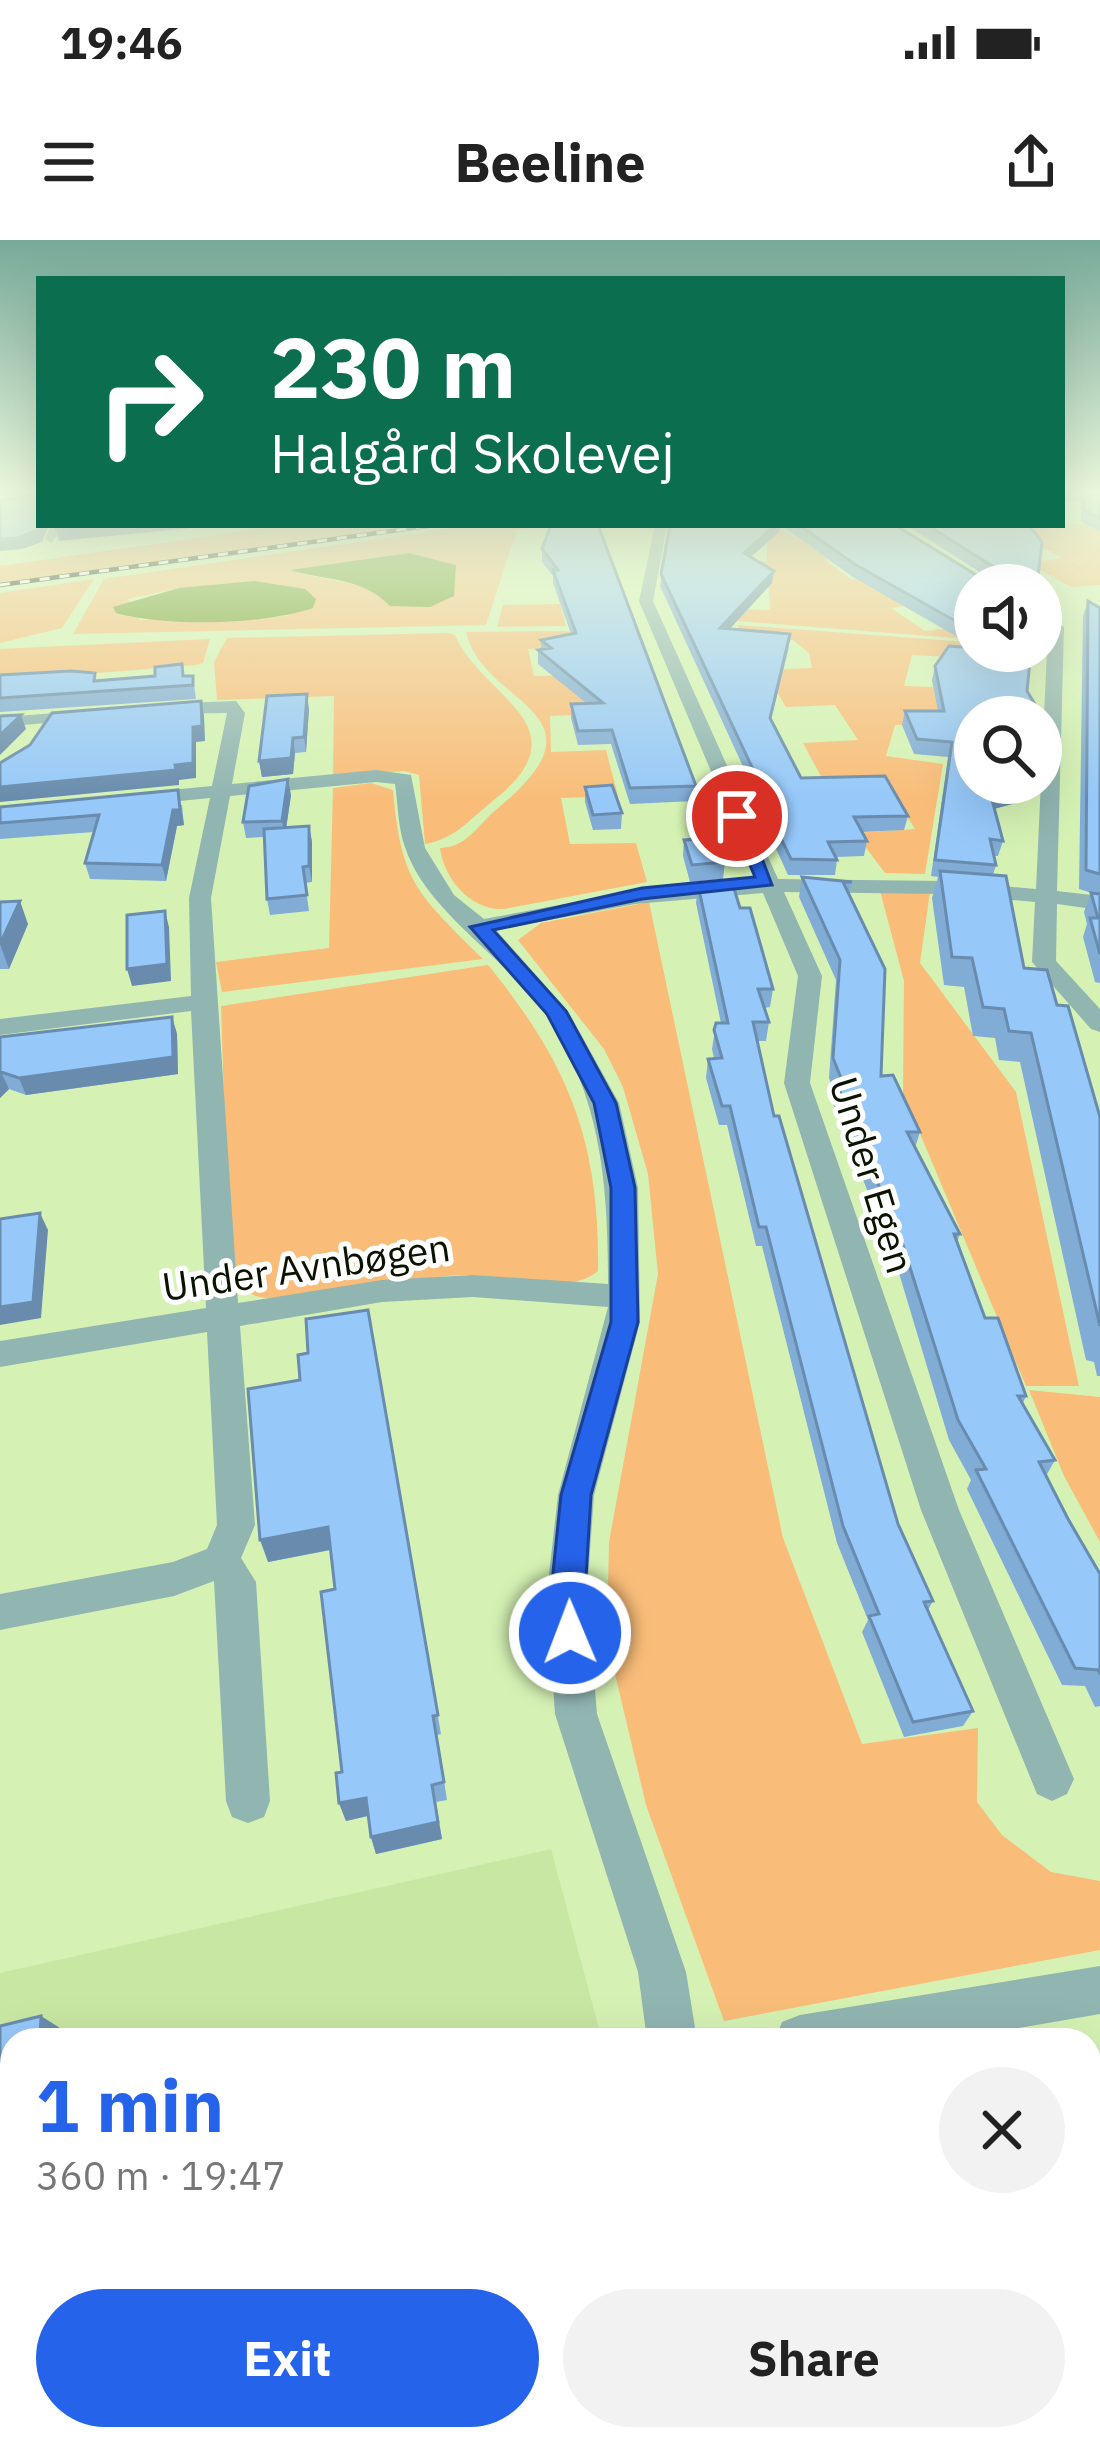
<!DOCTYPE html>
<html lang="en">
<head>
<meta charset="utf-8">
<style>
	body { margin:0; font-family:"IBM Plex Sans",sans-serif; background:#f2f2f2; color:#222; height:100vh; display:flex; flex-direction:column; font-size:45px; white-space:nowrap }
	* { box-sizing:border-box; margin:0 }
	p { font-size:39px; color:#767676 }
	.icon { flex:none; width:66px; height:66px; fill:none; stroke:currentColor; stroke-width:2; stroke-linecap:round; stroke-linejoin:round }
	.map { position:relative; flex:1; overflow:hidden }
	.panel { position:absolute; left:0px; top:1788px; width:1101px; height:423px; display:flex; flex-direction:column; background:#fff; border-radius:36px 36px 0 0; box-shadow:0 12px 48px #0002 }
	.panel>* { flex:none }
	.banner { position:absolute; left:36px; top:36px; width:1029px; height:252px; border-radius:0px; box-shadow:0 12px 48px #0002; background:#0b6e4f; color:#fff; overflow:hidden }
	.fabs { position:absolute; left:954px; top:324px; display:grid; gap:24px }
	.fabs a { display:grid; place-items:center; width:108px; height:108px; border-radius:50%; background:#fff; box-shadow:0 12px 48px #0002; font-size:60px }
	.pin { position:absolute; display:grid; place-items:center; width:102px; height:102px; color:#fff; margin:-51px; border:6px solid #fff; border-radius:50%; box-shadow:0 3px 12px #0007 }
	.me { position:absolute; width:132px; margin:-66px; rotate:359deg; stroke-linejoin:round; filter:drop-shadow(0 0 9px #0008) }
	.turn { display:flex; align-items:center; gap:42px; height:252px; padding:0 36px; font-size:54px }
	.turn .icon { width:156px; height:156px; stroke-width:2.5 }
	.turn b { display:block; font-size:84px; line-height:102px }
	.round { display:grid; place-items:center; flex:none; width:126px; height:126px; border-radius:63px; background:#f2f2f2 }
	.headline { display:flex; align-items:center; justify-content:space-between; height:204px; padding:0 36px }
	h1 { font-size:72px; font-weight:700; line-height:90px; color:#2563eb }
	.button { display:flex; gap:24px; margin-top:auto; padding:24px 36px }
	.button a { flex:1; height:138px; border-radius:72px; background:#2563eb; color:#fff; font-size:48px; font-weight:700; line-height:138px; text-align:center }
	.button a+a { background:#f2f2f2; color:#222 }
	.status { display:flex; justify-content:space-between; align-items:center; height:84px; padding:0 60px; background:#fff; direction:ltr }
	.status svg { height:33px; fill:currentColor }
	header { display:flex; justify-content:space-between; align-items:center; height:156px; padding:0 36px; background:#fff; font-size:54px; font-weight:700 }
	.map>svg:first-child { display:block }
	.built { fill:#c7e7a2 }
	.green { fill:#f9bd79; fill-rule:evenodd }
	.water { fill:#6e9a26 }
	.lines { fill:none; stroke-linecap:round; stroke-linejoin:round }
	.minor { fill:#91b5b1; fill-rule:evenodd }
	.rail-casing { stroke:#212d15; stroke-width:4.5 }
	.rail { stroke:#fff; stroke-width:3; stroke-dasharray:10; stroke-linecap:butt }
	.wall { fill:#81acd6 }
	.shaded-wall { fill:#698cae }
	.building { fill:#96c8f9; stroke:#698cae; stroke-width:3 }
	.route { fill:#2563eb; stroke:#184099; stroke-width:3 }
	.labels { text-anchor:middle; stroke-width:10; stroke-linejoin:round; paint-order:stroke }
	.street-label { font-size:39px; fill:#0a1300; stroke:#fff }
</style>
</head>
<body>
<div class="status"><b>19:46</b><svg viewBox="0 0 49 12"><path d="M0 12V9h3v3zM5 12V6h3v6zM10 12V3h3v9zM15 12V0h3v12zM26 1h20v11H26zM47 4h2v5h-2z"/></svg></div>
<header><svg class="icon" aria-label="menu" viewBox="0 0 24 24"><path d="M4 6h16M4 12h16M4 18h16"/></svg>Beeline<svg class="icon" aria-label="share" viewBox="0 0 24 24"><path d="M12 15V3M7 8l5-5 5 5M5 13v7h14v-7"/></svg></header>
<div class="map">
<svg width="1100" height="2210" viewBox="0 0 1100 2210">
	<rect width="100%" height="100%" fill="#d5f2b4"/>
	<path class="built" d="M551,1609L602,1800H12V2199H619L614,2210H0V1733Z"/>
	<path class="green" d="M1062,281L1074,285L1100,281V345L1071,347L1027,323L1062,318L1029,300L960,285Z
		M288,285H417L0,343V326Z
		M474,285H553L517,290L486,385L73,394L104,339ZM409,313L390,366C362,336 328,344 293,330ZM179,348L290,376L140,380L128,359Z
		M678,285H775L792,297L828,293L859,315L825,320L852,340L890,336L929,362L891,368L925,391L968,386L967,399L736,381L729,369L770,370L769,348L726,320L767,321V301Z
		M94,339L62,388L0,403V353Z
		M560,364L566,386L497,387L503,365Z
		M737,385L967,402L965,418L912,415L904,446L958,448L951,485H895L886,516L943,524L925,634L885,633L855,593L915,589L887,546L828,549L803,503L858,500L835,465L786,467L764,430L812,428L809,413L793,400L748,402Z
		M569,391L578,407L528,409L534,436L587,435L596,474L550,476L551,512L606,510L618,556L561,558L570,604L636,603L647,642L504,669C471,671 444,639 440,608C468,607 477,585 498,568C616,471 483,467 466,392Z
		M447,393L455,395C482,458 587,486 494,560C470,579 455,599 425,604L419,535L404,531L333,537L334,456L217,460L214,422L227,398Z
		M210,399L203,423L196,425L0,441V409Z
		M371,543L393,550C401,644 418,654 483,719L222,752L216,722L329,708L333,548Z
		M880,651L930,652L920,723L1016,852L1079,1146H1026L903,853L904,741Z
		M649,662L783,1298L862,1504L978,1488L977,1562L1002,1595L1051,1632L1100,1641V1710L724,1781L646,1565L607,1400L609,1302L658,1034L648,934L623,847L604,809L518,700L541,683Z
		M488,725C569,824 600,902 598,1031C567,1058 500,1033 461,1035C419,1036 285,1067 256,1056C240,1050 236,1034 229,1020L221,766Z
		M1029,1150L1100,1157V1302L1064,1236Z"/>
	<path class="water" d="M409,313L456,325L454,356L430,367L390,366C362,337 327,341 290,330Z
		M254,341L305,349L316,359L313,368C263,385 167,387 116,373L113,367L179,348Z"/>
	<g class="lines">
		<path class="minor" d="M51,285H63L52,303L45,299Z
			M655,285H667L653,361L778,639L943,641L1036,649L1048,389L1041,384V374L1064,387L1057,651L1100,656V670L1057,664L1056,721L1100,769V792L1091,789L1032,722L1035,662L943,654L784,652L822,736L810,843L959,1270L1074,1539L1067,1554L1052,1561L1037,1554L921,1270L784,843L798,736L763,653L635,664L496,690L568,771L619,863L638,948L640,1082L594,1255L587,1352L597,1474L686,1732L697,1800H647L638,1732L555,1474L547,1352L558,1255L608,1067L473,1057L382,1062L240,1086L255,1285L241,1318L256,1342L270,1561L264,1577L248,1583L232,1577L226,1561L214,1341L174,1356L0,1390V1354L173,1322L207,1309L217,1285L207,1092L0,1127V1101L206,1068L191,771L0,795V779L191,756L189,658L210,558L139,565L129,559L139,553L212,546L227,473L156,474L147,469L156,464L236,461L245,473L232,544L376,530L411,535L425,608L454,655L484,679L635,651L757,640L639,361ZM376,542L395,544C398,564 398,588 405,607C426,672 506,717 545,774C602,856 608,947 608,1044L473,1035L382,1040L238,1063L211,658L230,556Z
			M99,470L102,474L93,479L0,487V477Z
			M1100,1726V1774L949,1800H775L782,1782L800,1775Z
			M681,2199H765L769,2210H680Z"/>
		<g class="rail-casing">
			<path id="rail" d="M0,345L435,285"/>
		</g>
		<use href="#rail" class="rail"/>
	</g>
	<path class="wall" d="M1062,250L1100,251V292L1081,281V261H1062Z
		M551,285L696,546L695,561L630,564L611,504L578,505L571,478V464L586,463L538,424V410H541V400L571,394L553,343V336L542,322V309Z
		M670,285H780L779,292L751,317L772,343L730,389L789,407L771,480L801,538L908,576L904,590L862,592L867,601L864,616L836,617L837,620L835,635H788L768,591L769,583L660,346Z
		M781,285H895L978,336H986L906,285H1029L1037,345H975V407L853,337Z
		M1088,361L1100,368V743L1095,742L1083,697L1087,684L1084,672L1091,653L1095,654L1079,649L1083,376Z
		M949,406L975,408V411H1031L1027,451L1043,478L1041,490V477H975V543H1024L1023,548H1020L1016,563L994,569L1003,601L998,616H994L996,625L993,635L1006,636L1024,728L1047,730L1057,765L1068,766L1100,877V1136H1097L1094,1122L1086,1120L1020,822L999,820L995,798L973,796L964,747L944,745L932,658L938,637L931,636L948,517L914,514L902,485L905,471H938L932,440L935,426Z
		M0,435L97,441L193,436L196,459L0,472Z
		M309,469L306,512L295,513L293,534L262,537L259,521Z
		M585,547L622,573L621,589L593,590L585,562Z
		M291,555L286,588L309,586L312,602V642L305,643L309,671L270,675L267,659L264,597L246,598L243,582Z
		M182,565L184,585L177,586L166,641L90,639L85,623L94,592L0,599V567Z
		M684,600L725,622L723,639L690,642L683,616Z
		M802,637L852,642L849,655L881,836L920,892L915,908L960,994L957,1002L985,1078L1026,1156L1023,1163L1055,1220L1046,1236L1100,1334V1466L1095,1467L1085,1446L1062,1445L967,1249L971,1240L949,1200L896,1023L833,864L835,854L829,838L836,740L799,657Z
		M698,645L740,668L773,749L770,767L764,768L769,782L766,801H757L774,876L898,1284L933,1361L928,1370L973,1471L963,1486L904,1497L862,1392L868,1380L837,1303L762,1006H756L727,885H719L706,838L708,819L714,818L712,809L716,783H721L696,663Z
		M0,662L28,684L9,729H0Z
		M172,777L177,794L178,834L26,855L9,849L0,858V797Z
		M368,1070L441,1494L437,1495L447,1560L436,1562L442,1599L376,1614L371,1597L368,1576L346,1581L339,1563L342,1532L335,1349L331,1310L268,1322L308,1113Z"/>
	<path class="shaded-wall" d="M0,250H38L39,254L0,256Z
		M41,285H49L42,302L22,309L0,311V299Z
		M98,285H222L59,301L56,289Z
		M775,285H780L779,292L742,324L744,313Z
		M774,331L772,343L719,400L720,388Z
		M307,454L309,469L306,512L304,497Z
		M201,461L204,475L205,501L196,502V538L179,540V545L0,562V547L175,525L193,487Z
		M21,475L26,489L0,515V495Z
		M293,498L295,513L293,534L262,537L259,521Z
		M288,539L291,555L285,596L282,581Z
		M1020,548L1016,563L986,571L991,556Z
		M178,550L184,585L177,586L166,641L162,625Z
		M309,586L312,602V642L309,626Z
		M20,661L28,684L9,729L0,704Z
		M165,671L169,687L171,741L132,746L127,729Z
		M172,777L177,794L178,834L26,855L19,838Z
		M1,832L9,849L0,858V833Z
		M40,973L48,990L41,1078L0,1085V1067Z
		M328,1287L334,1309L268,1322L260,1300Z
		M432,1545L442,1599L376,1614L371,1597Z
		M366,1558L371,1575L346,1581L339,1563Z
		M41,1776L60,1788L59,1800H40Z
		M175,2199H191L192,2210H175Z"/>
	<path class="building" d="M1074,250L1100,251V278L1084,270V250Z
		M39,255V285H41L38,290L18,298L0,299V260Z
		M58,285H98L56,289Z
		M551,285H598L696,546L630,548L612,490L578,491L571,464L603,463L538,410L551,408L541,400L576,393L553,330H558L542,309Z
		M670,285H775L744,313L774,331L720,388L790,394L770,478L801,538L885,536L908,576L854,577L867,601L828,602L837,620L791,619L770,576H775L661,334Z
		M799,285H895L978,336L997,337L1002,332L927,285H1029L1042,302L1037,345H975V392L856,325Z
		M1088,361L1100,368V634L1086,630Z
		M949,406L975,408V411H1031L1027,451L1043,478V484H1041V477H975V543H1021L1020,548L991,556L1003,601L990,599L996,625L935,620L952,502L917,499L905,471H944L935,426Z
		M182,424L183,436H193V445L0,458V435L71,431L95,433L94,441L155,436V427Z
		M307,454L304,497L293,498L291,518L259,521L267,456Z
		M201,461L202,486L193,487V523L175,525L176,530L0,547V523L30,505L52,473Z
		M21,475L0,495V476Z
		M288,539L282,581L243,582L249,546Z
		M612,545L622,573L593,575L585,547Z
		M178,550L180,570H173L162,625L85,623L99,575L0,583V567Z
		M309,586V626L303,627L307,655L267,659L264,589Z
		M717,598L725,622L692,625L684,600Z
		M940,631L1006,636L1024,728L1047,730L1057,765L1068,766L1100,877V1086L1031,793L1009,791L1004,769L983,767L972,718L952,717Z
		M802,637L852,642H843L885,729L881,836L893,835L920,892H907L960,994H954L985,1078H998L1026,1156H1018L1055,1220L1039,1222L1068,1279L1100,1334V1433L1098,1430L1075,1428L976,1230L986,1229L958,1180L902,1002L837,844L843,843L833,818L840,720Z
		M732,642L740,668H750L773,749H758L769,782H753L774,876H779L898,1284L933,1361L924,1362L973,1471L913,1482L869,1376L879,1374L843,1286L766,987H759L730,866H722L708,819L722,818L714,790L716,783H728L698,645Z
		M1091,653L1100,654V714L1090,678H1098Z
		M20,661L0,704V662Z
		M165,671L167,724L127,729V675Z
		M172,777L173,817L19,838L1,832L0,833V797Z
		M40,973L33,1062L0,1067V979Z
		M368,1070L438,1475L433,1476L444,1542L432,1545L438,1582L371,1597L366,1558L339,1563L336,1533L342,1532L321,1352L335,1349L328,1287L260,1300L248,1149L300,1140L298,1115L308,1113L306,1079Z
		M41,1776L40,1800H12V2199H175V2210H0V1786Z"/>
	<linearGradient id="sky" x2="0" y2="1"><stop stop-color="#77aa9a"/><stop offset="0.45" stop-color="#ecf9dd"/><stop offset="1" stop-color="#ecf9dd" stop-opacity="0"/></linearGradient>
	<rect width="1100" height="559" fill="url(#sky)"/>
	<path class="route" d="M737,571L746,576L772,645L642,659L493,690L566,771L616,863L635,948L638,1082L591,1255L582,1403L570,1408L559,1403L551,1352L561,1255L611,1082V948L594,863L547,774L470,687L642,648L755,637L729,576Z"/>
	<g class="labels">
		<g class="street-label">
			<text transform="translate(872 935) rotate(73)" y="14">Under Egen</text>
			<text transform="translate(306 1027) rotate(-8)" y="14">Under Avnbøgen</text>
		</g>
	</g>
</svg>
<div class="fabs">
<a><svg class="icon" aria-label="sound" viewBox="0 0 24 24"><path d="M4 9h4l5-4v14l-5-4H4zM17 9q2 3 0 6"/></svg></a>
<a><svg class="icon" aria-label="search" viewBox="0 0 24 24"><circle cx="10" cy="10" r="6"/><path d="M15 15l6 6"/></svg></a>
</div>
<div class="pin" style="left:737px;top:576px;background:#d93025"><svg class="icon" aria-label="arrive" viewBox="0 0 24 24"><path d="M6 21V4h12l-3 4 3 4H6"/></svg></div>
<svg class="me" style="left:570px;top:1393px" viewBox="-20 -20 40 40"><circle r="17" fill="#2563eb" stroke="#fff" stroke-width="3"/><path d="M0-11L8 9 0 5-8 9z" fill="#fff"/></svg>
<div class="banner">
<div class="turn"><svg class="icon" aria-label="right" viewBox="0 0 24 24"><path d="M7 20v-9h11M14 6l5 5-5 5"/></svg><div><b>230 m</b>Halgård Skolevej</div></div>
</div>
<section class="panel">
<div class="headline"><div><h1>1 min</h1><p>360 m · 19:47</p></div><a class="round"><svg class="icon" aria-label="close" viewBox="0 0 24 24"><path d="M6 6l12 12M18 6L6 18"/></svg></a></div>
<div class="button"><a>Exit</a><a>Share</a></div>
</section>
</div>
</body>
</html>
